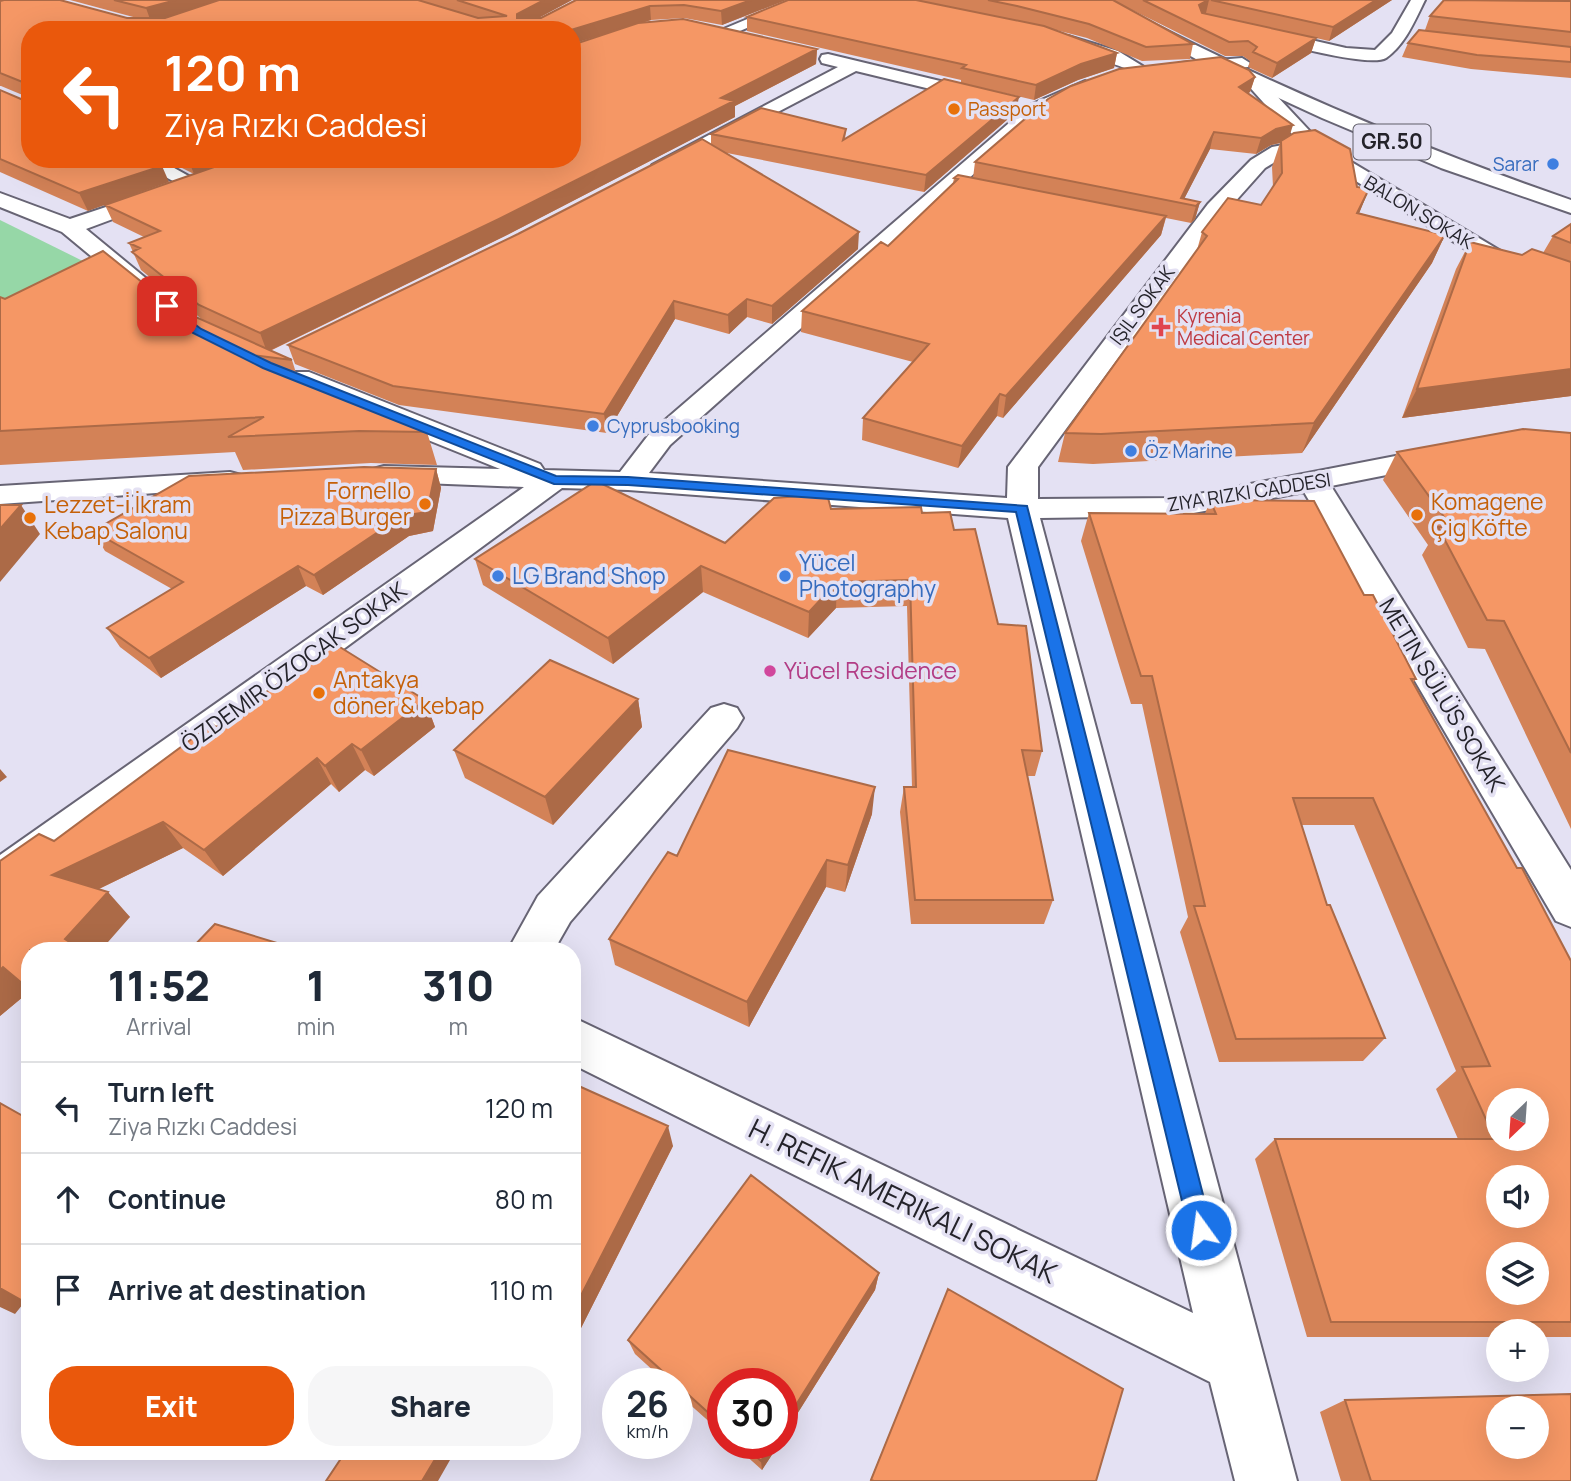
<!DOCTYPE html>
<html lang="en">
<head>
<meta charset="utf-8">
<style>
	body { margin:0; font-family:Manrope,sans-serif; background:#f6f6f7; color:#1f2937; height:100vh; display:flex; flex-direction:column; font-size:26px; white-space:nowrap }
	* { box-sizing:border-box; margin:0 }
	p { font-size:23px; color:#747a83 }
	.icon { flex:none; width:38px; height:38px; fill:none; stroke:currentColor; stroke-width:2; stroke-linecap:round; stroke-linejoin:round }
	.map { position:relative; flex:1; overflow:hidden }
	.drawer { position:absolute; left:21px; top:942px; width:560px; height:518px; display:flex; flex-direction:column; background:#fff; border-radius:28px; box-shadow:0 7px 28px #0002 }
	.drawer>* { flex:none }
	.hud { position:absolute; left:21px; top:21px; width:560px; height:147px; border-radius:28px; box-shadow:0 7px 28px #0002; background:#ea580c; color:#fff; overflow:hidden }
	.needle { width:46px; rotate:205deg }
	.tools { position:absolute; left:1486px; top:1088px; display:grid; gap:14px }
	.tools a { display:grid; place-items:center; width:63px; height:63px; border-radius:50%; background:#fff; box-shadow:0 7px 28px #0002; font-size:35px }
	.speed { position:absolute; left:602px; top:1368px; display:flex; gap:14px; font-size:35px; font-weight:700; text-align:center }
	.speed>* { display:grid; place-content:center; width:91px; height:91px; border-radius:50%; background:#fff; box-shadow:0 7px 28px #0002; line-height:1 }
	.speed small { font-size:18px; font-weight:400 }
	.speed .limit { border:10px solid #d22; background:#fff; color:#111 }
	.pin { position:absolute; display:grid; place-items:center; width:60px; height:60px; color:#fff; margin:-30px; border-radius:14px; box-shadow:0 4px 10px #0006 }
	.me { position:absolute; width:77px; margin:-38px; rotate:346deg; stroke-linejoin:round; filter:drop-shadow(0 0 5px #0008) }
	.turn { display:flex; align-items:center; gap:24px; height:147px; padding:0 28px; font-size:32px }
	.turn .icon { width:91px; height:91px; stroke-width:2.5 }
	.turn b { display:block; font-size:49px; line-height:60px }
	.eta { display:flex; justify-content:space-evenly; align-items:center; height:119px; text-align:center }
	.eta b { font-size:42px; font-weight:800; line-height:49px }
	.action { display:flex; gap:14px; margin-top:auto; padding:14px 28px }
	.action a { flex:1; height:80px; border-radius:28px; background:#ea580c; color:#fff; font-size:28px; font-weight:800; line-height:80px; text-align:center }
	.action a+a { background:#f6f6f7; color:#1f2937 }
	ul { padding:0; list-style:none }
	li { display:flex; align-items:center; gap:21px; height:91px; padding:0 28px; border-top:2px solid #e0e1e3 }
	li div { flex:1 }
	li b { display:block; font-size:26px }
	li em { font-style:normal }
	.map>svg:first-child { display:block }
	.green { fill:#96d7a7 }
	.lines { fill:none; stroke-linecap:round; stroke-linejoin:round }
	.minor-casing { stroke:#676474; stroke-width:4 }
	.major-casing { stroke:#676474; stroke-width:4 }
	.minor { fill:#fff; fill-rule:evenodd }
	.major { fill:#fff; fill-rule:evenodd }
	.wall { fill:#d38257 }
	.shaded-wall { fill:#ac6a47 }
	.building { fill:#f59765; stroke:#ac6a47; stroke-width:2; fill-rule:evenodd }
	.route { fill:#1a73e8; stroke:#114b97; stroke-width:2 }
	.food-dot { fill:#e8710a; stroke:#e4e1f3; stroke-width:2.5 }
	.shop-dot { fill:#3f7fe0; stroke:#e4e1f3; stroke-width:2.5 }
	.health-dot { fill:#e0444e; stroke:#e4e1f3; stroke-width:2.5 }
	.hotel-dot { fill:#d1479c; stroke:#e4e1f3; stroke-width:2.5 }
	.labels { text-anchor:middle; stroke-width:7; stroke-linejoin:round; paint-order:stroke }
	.far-food-label { font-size:19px; fill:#c56008; stroke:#e4e1f3; text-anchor:start }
	.far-shop-label { font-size:19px; fill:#366cbe; stroke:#e4e1f3; text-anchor:start }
	.far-street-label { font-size:19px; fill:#24232a; stroke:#e4e1f3 }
	.far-health-label { font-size:19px; fill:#be3a42; stroke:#e4e1f3; text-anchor:start }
	.shield { fill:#e4e1f3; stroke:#5e5c66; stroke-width:2 }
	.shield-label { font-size:21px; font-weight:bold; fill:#24232a }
	.food-label { font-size:23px; fill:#c56008; stroke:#e4e1f3; text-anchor:start }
	.shop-label { font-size:23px; fill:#366cbe; stroke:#e4e1f3; text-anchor:start }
	.street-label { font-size:23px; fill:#24232a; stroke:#e4e1f3 }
	.hotel-label { font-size:23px; fill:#b23c85; stroke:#e4e1f3; text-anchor:start }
	.near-street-label { font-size:28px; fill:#24232a; stroke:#e4e1f3 }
</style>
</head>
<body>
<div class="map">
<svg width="1571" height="1481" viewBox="0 0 1571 1481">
	<rect width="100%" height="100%" fill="#e4e1f3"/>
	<path class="green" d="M0,220L101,270L0,321Z"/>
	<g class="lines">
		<g class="minor-casing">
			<path id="minor" d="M793,0H813L728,36H716L714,33Z
				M1411,0H1425C1415,20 1405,45 1386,58C1370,68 1279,43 1257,37L1255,34L1263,29L1346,48L1375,50L1392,33Z
				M1068,36L1118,51L1149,70L1146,74C1139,75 1076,49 1062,44V38Z
				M828,54L990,93L993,97L984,102L856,71L669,169H655L652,165L838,67L822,63L820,59L822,55Z
				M1242,58L1250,63L1248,67L1181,73L1172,68L1181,63Z
				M1254,77L1260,78L1320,142L1343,157L1504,253L1571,279V294L1488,263L1309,152L1285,156L1265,168L1224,214L1038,467V499L1178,498L1442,447L1452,450L1457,456L1452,462L1331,486L1571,870V927L1556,921L1304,492L1178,516L1040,518L1297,1481H1235L1210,1382L572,1064V1017L1193,1313L1008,518L628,490L562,488L15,891L0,896V855L524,487L373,481L369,475L373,469L384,466L500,469L289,384L286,378L289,372H309L540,464L544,470L620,472L650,433L1030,105L1085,81L1094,86L1091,90L1042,113L670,445L649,473L1007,498L1008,467L1208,204L1251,160L1272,147L1299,142L1245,82Z
				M132,159H158L203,184L200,188H186Z
				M157,190L168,196L164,200L86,229L148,280L152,285L148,290H132L62,232L0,207V193L70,219Z
				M230,472L241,475L245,481L241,487L0,504V486Z
				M724,704L737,708L743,718L737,728L570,922L554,950H508L538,896L711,708Z"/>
		</g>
		<g class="major-casing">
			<path id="major" d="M1089,0H1107C1257,79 1411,145 1571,200V213L1441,168L1322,118L1205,64Z"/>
		</g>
		<use href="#minor" class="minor"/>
		<use href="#major" class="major"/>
	</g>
	<path class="wall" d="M0,0L127,18H137L70,0H572L538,18H541L576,0H786L722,25L684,18L651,20L642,23L817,49L816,64L735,106V117L503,237L270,351L292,360L297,376L427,432L437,465L371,463L243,470L235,452L0,465V297L5,299L173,307L204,321L141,270L129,243L144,237L113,222L105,205L194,174L164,159H236L611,33L30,159H150L88,211L0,172V90L21,99L25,96L1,86H0Z
		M916,0H1392L1329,41L1316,38L1311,53L1272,78L1248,67L1250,61L1243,56H1225L1118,3L1193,44L1190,59L1142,61L1087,38L1052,29L1117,53L1114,68L1078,80L1034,100L961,83V80L747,31V17L1029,23Z
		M1571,1V78L1471,69L1402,57L1408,43L1425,30L1430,16Z
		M1255,77L1250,92L1248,93L1290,136L1357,187L1369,189L1359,213L1445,235L1432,263L1302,453L1093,464L1058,462L1065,433L1197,250L1202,232L1261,205L1273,187L1272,167L1280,143L1271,145L1256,154L1210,149L1184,199L1200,202L1195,219L1191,223L1166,218L1161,235L1003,418L997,416L958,468L862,440L863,418L913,362L801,332L802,311L888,246L953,183L954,178H973L975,162Z
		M1016,112L924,192L727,153L858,249L772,324L747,317L729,334L675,319L607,433L399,405L295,364L288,345L711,144V134L846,129L845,139Z
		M1571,224V396L1402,418L1456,269L1470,242L1522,255L1543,253L1553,236Z
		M1571,433V829L1485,649L1468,648L1422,555L1428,545L1383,480L1397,452Z
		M436,469L441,488L433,531L409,536L323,595L306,586L161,678L120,647L107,628L172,589L105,551L93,531Z
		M1210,500L1364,595L1416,679L1413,683L1517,868L1571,961V1337H1536V1332H1498V1337H1307L1255,1159L1275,1139H1458L1436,1089L1456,1071L1354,825H1301L1327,905L1385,1038L1363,1061L1219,1062L1180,932L1188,917L1142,704H1131L1081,541L1089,513L1205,514Z
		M831,509L922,513L954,530L998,624L1042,751L1035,776H1027L1053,900L1044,924H911L900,812L904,787H912L907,606L836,608L808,638L703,592L613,664L483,585L475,559L725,543Z
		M638,699L642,727L553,825L465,778L454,750Z
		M425,700L435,727L374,776L365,770L339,792L331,784L223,876L183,848L99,889L130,917L30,950V991L0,1016L54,841L216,727Z
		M872,814L845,892L826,887L749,1027L615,965L609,939L677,856Z
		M572,1083L673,1146L579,1332H572Z
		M879,1273L875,1290L782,1438V1384H723V1434L677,1393V1384H668L635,1354L628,1340Z
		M948,1289L1096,1481H870Z
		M1345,1400L1571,1481H1341L1320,1412Z
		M733,1444H779L762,1470Z"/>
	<path class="shaded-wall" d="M176,0H229L151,22L146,8Z
		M544,0H572L520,28L517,18V14Z
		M751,0H786L722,25L721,11Z
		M1209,0L1206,13L1196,19L1199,5Z
		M1376,0H1392L1329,41L1333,27Z
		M650,6L651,20L572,44V30Z
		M1316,38L1311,53L1272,78L1277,63Z
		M817,49L816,64L735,106V117L503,237L267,352L260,333Z
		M1117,53L1114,68L1078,80L1034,100L1036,85L1081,64Z
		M1255,77L1250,92L1235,102L1239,87Z
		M1019,97L1016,112L924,192L926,175Z
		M1293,125L1288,141L1271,145L1256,154L1261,138L1276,129Z
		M1214,132L1210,149L1182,203L1181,198Z
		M188,159H236L194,174Z
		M162,166L169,182L88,211L79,193Z
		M1369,189L1358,216L1357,213Z
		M1200,202L1195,219L1191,223L1196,206Z
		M1166,216L1161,235L1003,418L1006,396Z
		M859,232L858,249L772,324V306Z
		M1445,235L1432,263L1302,453L1314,423Z
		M747,299V317L729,334L728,315Z
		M674,301L675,319L607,433L604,414Z
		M1571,369V396L1402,418L1417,389Z
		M1000,394L997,416L958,468L962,446Z
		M436,469L441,488L433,531L409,536L323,595L314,575Z
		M21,505L40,534L0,582V529Z
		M298,566L306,586L161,678L149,658Z
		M701,566L703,592L613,664L608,638Z
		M837,582L836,608L808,638L809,612Z
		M638,699L642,727L553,825L545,797Z
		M425,700L435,727L374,776L361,750Z
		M352,744L365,770L339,792L325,766Z
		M317,758L331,784L223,876L204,850Z
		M0,769L7,777L0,782Z
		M875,787L872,814L845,892L848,865Z
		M163,822L183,848L76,900L52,875Z
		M827,860L826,887L749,1027L747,1002Z
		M108,892L130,917L101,950H76L65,939Z
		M3,967L30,991L0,1016V970Z
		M668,1126L673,1146L579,1332L572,1322V1313Z
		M879,1273L875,1290L782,1438V1427Z
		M0,1287L27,1299L15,1314L0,1307Z
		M772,1444H779L762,1470L761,1461Z
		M440,1451H450L454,1453L438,1481H422Z"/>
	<path class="building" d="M4,0H60L127,18H165L219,0H418L478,18L507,16L457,0H544L517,14V18H541L576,0H751L721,11L684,5L650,6L571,30H30V159H150L162,166L79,193L0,159V90L21,99L25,96V83L0,73V1Z
		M114,0H176L146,8Z
		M788,0H916L1044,26L1117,53L1081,64L1036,85L962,68L966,65L747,17Z
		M988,0H1113L1193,44L1146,47L1089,24L1017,6Z
		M1143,0H1208L1199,5L1202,13L1316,38L1277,63L1253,52L1257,47L1248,41L1229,42Z
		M1211,0H1376L1333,27Z
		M1444,0L1571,1V32L1430,16Z
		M683,19L817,49L721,98L734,101L499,219L260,333L199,305L132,252L140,248L129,243L160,231L105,205L237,159H572V45L638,23Z
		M1419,30L1571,47V62L1477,55L1408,43Z
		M1221,57L1249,70L1255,77L1239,87L1293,125L1276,129L1261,138L1214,132L1181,198L1200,202L1196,206L975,162L1048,99L1071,86L1119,69Z
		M944,79L1019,97L926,175L711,134L761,108L846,129L843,140Z
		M1315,130L1350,149L1357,187L1369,189L1357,213L1445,235L1314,423L1101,434L1065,433L1207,236L1202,232L1228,198L1261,205L1282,173L1281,141L1294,133Z
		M702,139L859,232L772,306L747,299L728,315L674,301L604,414L393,386L288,345L518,234Z
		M958,175L1166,216L1006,396L1000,394L962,446L863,418L929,344L802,311L881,242L888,246L958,179L954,178Z
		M1571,224V243L1553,236Z
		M1470,242L1522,255L1532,249L1571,262V369L1417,389Z
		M103,251L173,307L292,360L251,355L427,432L359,431L228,437L264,417L0,431V297L5,299Z
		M1523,429L1571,433V753L1504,621L1487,620L1438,527L1452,528L1397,452Z
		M364,467L436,469L427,512L402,516L314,575L298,566L149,658L107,628L183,582L93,531L189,476Z
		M596,481L725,543L774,498L827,494L831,509L921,507L922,513L950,512L954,530L975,529L998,624L1026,626L1042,751L1022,750L1053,900H915L904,787H916L910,580L837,582L809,612L701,566L608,638L475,559Z
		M1210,500L1314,501L1364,595H1373L1416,679H1411L1517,868H1522L1571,961V1322H1331L1275,1139H1495L1462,1067L1490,1066L1373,798H1293L1327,905H1330L1385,1038L1236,1039L1194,906H1205L1152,676H1141L1089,513L1216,514ZM1498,1101H1536V1139H1498ZM1498,1178H1536V1216H1498ZM1498,1255H1536V1293H1498Z
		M0,505H21L0,529Z
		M335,644L425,700L361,750L352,744L325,766L317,758L204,850L163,822L52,875L108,892L65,939L82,950H30V990L3,967L0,970V861L39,834L54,841L212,724L216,727Z
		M550,660L638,699L545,797L454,750Z
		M728,750L875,787L848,865L827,860L747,1002L609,939L668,852L677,856Z
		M215,924L300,950H190Z
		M572,1083L668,1126L572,1313Z
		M0,1103L30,1120V1305L0,1288Z
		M751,1175L879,1273L782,1427V1384H723V1426L628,1340Z
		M948,1289L1123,1389L1096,1481H874L871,1480Z
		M1571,1394V1481H1371L1345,1400ZM1498,1409H1536V1447H1498Z
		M742,1444H772L761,1461Z
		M346,1451H440L422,1481H326Z"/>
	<path class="route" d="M167,303L201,329L271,363L556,476L628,477L1027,506L1212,1230L1209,1237L1201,1241L1193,1237L1189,1230L1016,512L628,485L554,484L263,368L193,333L163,309V304Z"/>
	<g class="food-dot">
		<circle cx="954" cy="109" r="7"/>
		<circle cx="425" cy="504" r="7"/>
		<circle cx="1417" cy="515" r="7"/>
		<circle cx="30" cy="518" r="7"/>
		<circle cx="319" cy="693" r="7"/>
	</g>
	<g class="shop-dot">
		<circle cx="1553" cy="164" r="7"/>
		<circle cx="593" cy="426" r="7"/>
		<circle cx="1131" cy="451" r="7"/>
		<circle cx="498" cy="576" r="7"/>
		<circle cx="785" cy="576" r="7"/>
	</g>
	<path class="health-dot" d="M1157.5 316.5h7v7h7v7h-7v7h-7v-7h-7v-7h7z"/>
	<circle class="hotel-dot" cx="770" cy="671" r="7"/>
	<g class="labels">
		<g class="far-food-label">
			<text x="968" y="116">Passport</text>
		</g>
		<g class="far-shop-label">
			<text x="1539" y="171" text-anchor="end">Sarar</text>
			<text x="607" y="433">Cyprusbooking</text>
			<text x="1145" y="458">Öz Marine</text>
		</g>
		<g class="far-street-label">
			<text transform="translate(1419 212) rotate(31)" y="7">BALON SOKAK</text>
			<text transform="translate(1142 305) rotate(-53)" y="7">IŞIL SOKAK</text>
			<text transform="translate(1249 492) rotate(-9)" y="7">ZIYA RIZKI CADDESI</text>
		</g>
		<g class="far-health-label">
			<text x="1177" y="323">Kyrenia<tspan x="1177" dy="22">Medical Center</tspan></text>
		</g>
		<rect class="shield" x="1353.5" y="124.5" width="77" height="35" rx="5"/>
		<g class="shield-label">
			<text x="1392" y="149">GR.50</text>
		</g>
		<g class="food-label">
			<text x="411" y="499" text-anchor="end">Fornello<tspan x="411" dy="26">Pizza Burger</tspan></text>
			<text x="1431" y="510">Komagene<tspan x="1431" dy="26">Çig Köfte</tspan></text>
			<text x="44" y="513">Lezzet-i̇ İkram<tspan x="44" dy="26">Kebap Salonu</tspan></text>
			<text x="333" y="688">Antakya<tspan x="333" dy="26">döner &amp; kebap</tspan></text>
		</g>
		<g class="shop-label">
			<text x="799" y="571">Yücel<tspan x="799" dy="26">Photography</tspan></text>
			<text x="512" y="584">LG Brand Shop</text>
		</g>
		<g class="street-label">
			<text transform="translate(294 667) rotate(-36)" y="8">ÖZDEMIR ÖZOCAK SOKAK</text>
			<text transform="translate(1442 695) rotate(59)" y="8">METIN SÜLÜS SOKAK</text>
		</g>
		<g class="hotel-label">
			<text x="784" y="679">Yücel Residence</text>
		</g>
		<g class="near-street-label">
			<text transform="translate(903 1201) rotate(26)" y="10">H. REFIK AMERIKALI SOKAK</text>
		</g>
	</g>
</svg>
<div class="tools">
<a><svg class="needle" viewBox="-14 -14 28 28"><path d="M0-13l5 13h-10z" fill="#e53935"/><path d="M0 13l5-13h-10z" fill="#747a83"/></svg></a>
<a><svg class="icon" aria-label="sound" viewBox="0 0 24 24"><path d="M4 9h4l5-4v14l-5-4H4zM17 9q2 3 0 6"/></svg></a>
<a><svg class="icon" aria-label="layers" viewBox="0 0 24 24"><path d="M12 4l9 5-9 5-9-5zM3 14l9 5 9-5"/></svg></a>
<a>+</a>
<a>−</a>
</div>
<div class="speed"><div>26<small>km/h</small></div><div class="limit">30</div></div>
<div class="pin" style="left:167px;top:306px;background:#d93025"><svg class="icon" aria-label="arrive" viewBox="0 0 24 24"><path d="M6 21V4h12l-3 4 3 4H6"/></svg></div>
<svg class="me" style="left:1201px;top:1230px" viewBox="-20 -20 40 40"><circle r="17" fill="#1a73e8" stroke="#fff" stroke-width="3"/><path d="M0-11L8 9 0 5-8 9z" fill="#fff"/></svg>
<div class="hud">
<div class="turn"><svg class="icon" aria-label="left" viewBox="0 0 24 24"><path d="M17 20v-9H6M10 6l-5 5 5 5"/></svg><div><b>120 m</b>Ziya Rızkı Caddesi</div></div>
</div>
<section class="drawer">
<div class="eta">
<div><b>11:52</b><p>Arrival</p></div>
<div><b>1</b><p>min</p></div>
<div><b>310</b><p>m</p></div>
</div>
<ul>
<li><svg class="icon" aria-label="left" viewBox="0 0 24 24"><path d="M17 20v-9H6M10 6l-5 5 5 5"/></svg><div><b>Turn left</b><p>Ziya Rızkı Caddesi</p></div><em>120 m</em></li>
<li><svg class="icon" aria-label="ahead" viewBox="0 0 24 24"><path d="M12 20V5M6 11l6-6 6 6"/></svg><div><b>Continue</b></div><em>80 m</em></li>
<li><svg class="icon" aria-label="arrive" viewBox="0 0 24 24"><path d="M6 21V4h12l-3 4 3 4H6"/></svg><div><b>Arrive at destination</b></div><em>110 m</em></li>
</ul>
<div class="action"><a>Exit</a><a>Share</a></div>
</section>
</div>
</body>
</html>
